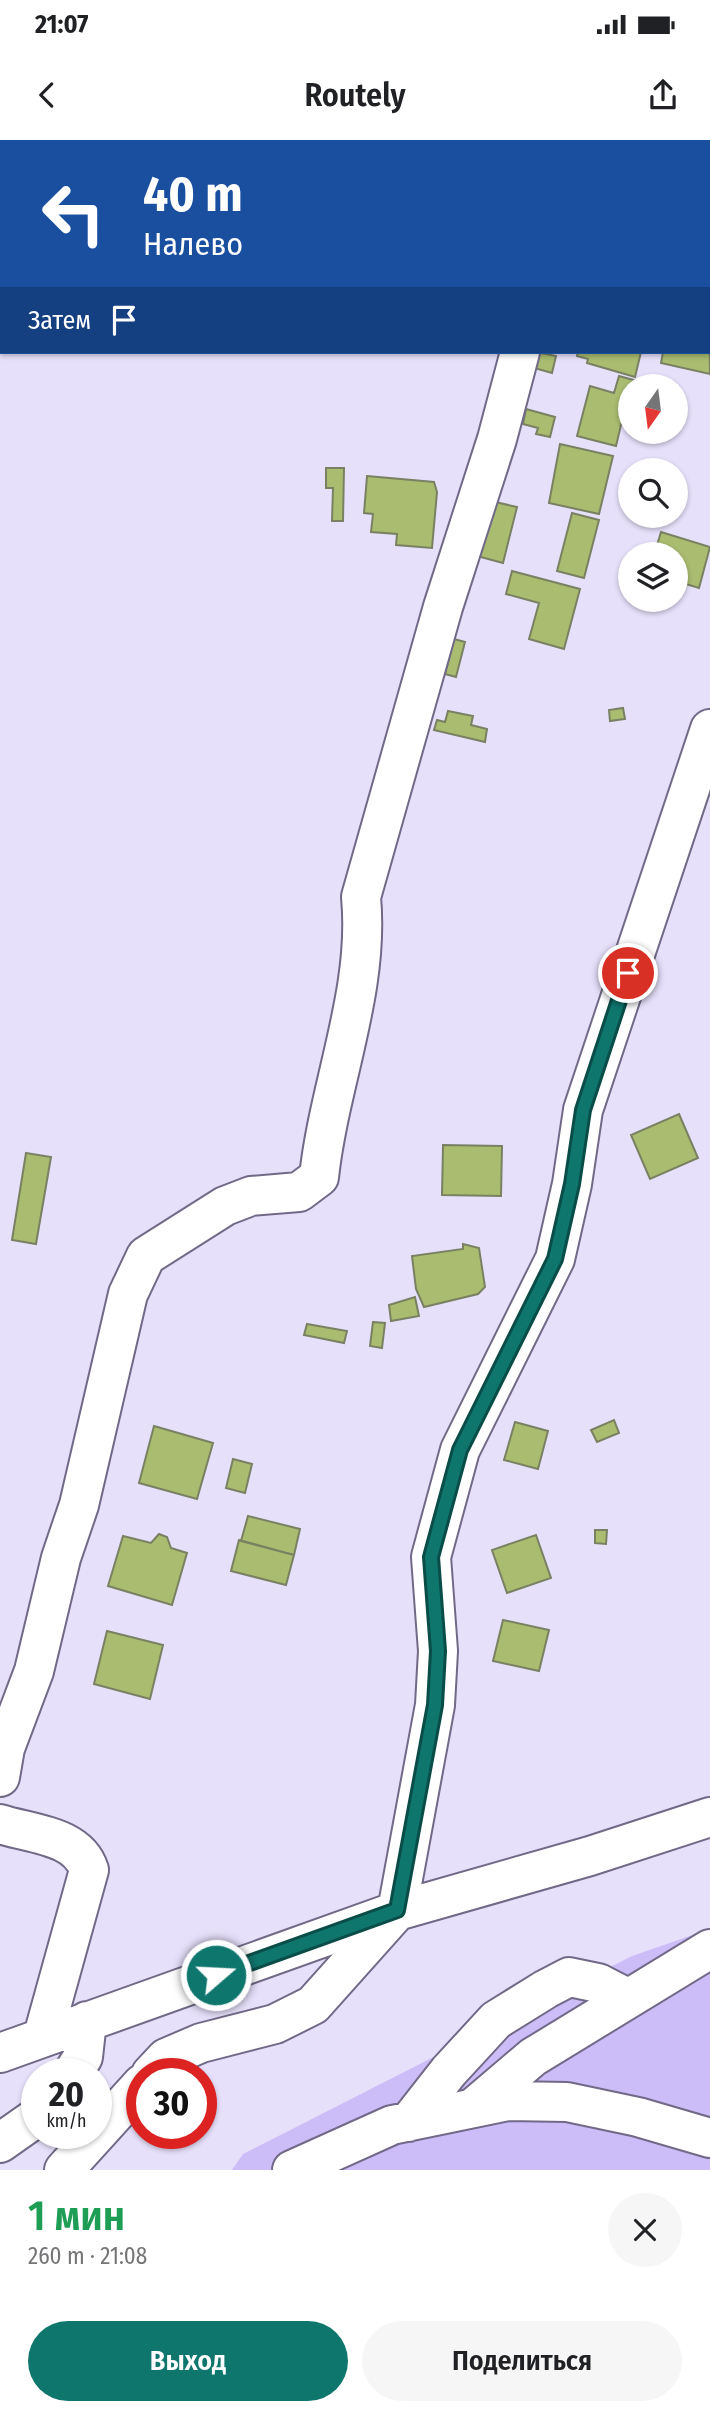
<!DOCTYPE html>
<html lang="ru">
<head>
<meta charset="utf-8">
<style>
	body { margin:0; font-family:"Fira Sans Condensed",sans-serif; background:#f6f6f6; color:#202124; height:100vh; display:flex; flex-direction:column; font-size:26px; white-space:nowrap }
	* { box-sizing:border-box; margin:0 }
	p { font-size:23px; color:#757577 }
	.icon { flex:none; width:38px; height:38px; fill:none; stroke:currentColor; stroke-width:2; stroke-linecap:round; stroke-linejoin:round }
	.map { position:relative; height:2030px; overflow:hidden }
	.drawer { display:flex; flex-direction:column; background:#fff; flex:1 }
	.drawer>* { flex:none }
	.guide { position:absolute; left:0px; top:0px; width:710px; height:214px; box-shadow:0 2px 5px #0004; background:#1a4fa0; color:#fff; overflow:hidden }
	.needle { width:46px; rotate:194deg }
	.buttons { position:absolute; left:618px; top:234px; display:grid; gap:14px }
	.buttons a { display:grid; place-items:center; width:70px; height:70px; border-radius:50%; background:#fff; box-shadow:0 2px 5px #0004; font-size:35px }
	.speed { position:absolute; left:21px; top:1918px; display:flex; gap:14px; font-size:35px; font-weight:700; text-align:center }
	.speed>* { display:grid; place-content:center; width:91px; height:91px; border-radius:50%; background:#fff; box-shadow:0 2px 5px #0004; line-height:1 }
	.speed small { font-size:18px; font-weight:400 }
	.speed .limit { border:10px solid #d22; background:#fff; color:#111 }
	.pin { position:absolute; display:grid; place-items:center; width:60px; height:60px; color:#fff; margin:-30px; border:4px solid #fff; border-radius:50%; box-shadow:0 2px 7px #0007 }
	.me { position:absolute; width:77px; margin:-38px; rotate:71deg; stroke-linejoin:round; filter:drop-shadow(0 0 5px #0008) }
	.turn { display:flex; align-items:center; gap:24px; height:147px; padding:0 28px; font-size:32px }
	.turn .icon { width:91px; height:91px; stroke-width:2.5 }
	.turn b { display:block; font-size:49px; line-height:60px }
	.then { display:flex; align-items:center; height:66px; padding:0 28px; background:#0003; gap:14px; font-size:26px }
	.round { display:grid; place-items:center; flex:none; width:74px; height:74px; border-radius:37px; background:#f6f6f6 }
	.head { display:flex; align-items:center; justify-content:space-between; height:119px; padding:0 28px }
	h1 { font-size:42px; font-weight:600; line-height:52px; color:#1e9e55 }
	.button { display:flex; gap:14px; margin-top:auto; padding:14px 28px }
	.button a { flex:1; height:80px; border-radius:42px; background:#0f766e; color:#fff; font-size:28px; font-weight:600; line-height:80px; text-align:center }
	.button a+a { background:#f6f6f6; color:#202124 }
	.status { display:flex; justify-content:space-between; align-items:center; height:49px; padding:0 35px; background:#fff; direction:ltr }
	.status svg { height:19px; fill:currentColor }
	header { display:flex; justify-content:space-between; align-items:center; height:91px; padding:0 28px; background:#fff; font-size:32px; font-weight:600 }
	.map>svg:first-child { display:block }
	.green { fill:#ccbcf7 }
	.building { fill:#a9bc70; stroke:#798162; stroke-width:2 }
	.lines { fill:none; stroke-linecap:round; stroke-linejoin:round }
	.minor-casing { stroke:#716987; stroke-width:42 }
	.minor { stroke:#fff; stroke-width:38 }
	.route-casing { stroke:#0a4d48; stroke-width:18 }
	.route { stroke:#0f766e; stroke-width:12 }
</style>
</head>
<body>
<div class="status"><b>21:07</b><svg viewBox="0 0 49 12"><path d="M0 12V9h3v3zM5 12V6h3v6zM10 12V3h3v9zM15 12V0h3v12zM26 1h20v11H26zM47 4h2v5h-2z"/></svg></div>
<header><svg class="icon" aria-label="back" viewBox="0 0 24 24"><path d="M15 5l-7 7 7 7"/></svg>Routely<svg class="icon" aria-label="share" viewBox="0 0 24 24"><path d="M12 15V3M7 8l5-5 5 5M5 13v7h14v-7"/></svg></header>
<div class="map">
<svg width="710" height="2030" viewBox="0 0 710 2030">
	<rect width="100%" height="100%" fill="#e7e0fb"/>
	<path class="green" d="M710,1789V2030H232L243,2014L632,1816Z"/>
	<path class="building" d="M53,0H97L53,2Z
		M454,0H491L454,2Z
		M598,0H652L598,2Z
		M709,182L710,234L661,223L663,212H709Z
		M536,212L556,216L552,233L531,227Z
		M578,212H641L635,237L587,223L588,219L577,216Z
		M619,236L641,242L639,247H630L616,306L577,296L590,246L614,253Z
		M526,269L555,277L550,297L536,294L538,288L523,284Z
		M560,304L613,316L599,374L549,363Z
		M326,328H344L343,381H332L333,348H326Z
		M367,336L434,342L437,352L432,408L396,405L397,394L371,392L373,374L364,373Z
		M491,361L517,367L503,423L477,416Z
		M572,373L599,380L584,438L557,431Z
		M661,392L710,407L699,448L676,441V415H654Z
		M512,431L580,449L564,509L529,499L539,463L506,454Z
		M454,499L465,502L456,537L445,534Z
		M623,568L625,579L610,581L609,570Z
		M448,571L473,576L471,585L487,589L485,602L434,590L437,580L445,582Z
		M679,974L698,1018L650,1039L631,995Z
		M443,1005L502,1006L501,1056L442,1055Z
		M26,1013L51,1017L36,1104L12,1100Z
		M463,1104L479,1108L485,1147L478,1154L424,1167L416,1149L412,1116L463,1109Z
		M415,1157L419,1176L391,1181L389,1165Z
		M373,1182L385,1183L382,1208L370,1206Z
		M307,1184L347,1191L344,1203L304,1195Z
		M614,1280L619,1293L597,1302L591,1290Z
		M515,1282L548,1291L538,1329L504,1320Z
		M154,1286L213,1303L197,1359L139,1343Z
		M233,1319L252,1324L245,1353L226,1348Z
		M248,1376L300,1389L294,1415L241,1401Z
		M595,1390H607L606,1404L595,1403Z
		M159,1394L167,1397L171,1408L187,1413L172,1465L108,1446L123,1396L151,1403Z
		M536,1395L551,1438L507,1453L492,1410Z
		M239,1400L294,1415L286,1445L231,1431Z
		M503,1480L549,1490L539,1531L493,1521Z
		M107,1491L163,1505L150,1559L94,1544Z"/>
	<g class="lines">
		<g class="minor-casing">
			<path id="minor" d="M579,2L580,0
				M0,1637L5,1608L34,1531L61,1418L79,1365L128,1154L146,1116L225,1066L251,1056L299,1052L319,1037C329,944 370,851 361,757L443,467L497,299L520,212
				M0,1684C31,1694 78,1695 89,1730L43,1896
				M0,1913L397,1771L590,1716L710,1677
				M72,1934L83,1917L87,1881
				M151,1934L166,1918L201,1903L275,1884L313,1865L397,1771L435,1565L438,1511L431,1417L460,1310L555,1119L572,1044L583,970L710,589
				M473,1968L533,1917L710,1809
				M409,1982L449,1931L496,1880L546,1849L569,1837L598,1843L627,1858
				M0,2003L37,1977
				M64,2030L142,1944
				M292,2030L392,1985L508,1961L567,1962L638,1977L710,1998"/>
		</g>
		<use href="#minor" class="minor"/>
	</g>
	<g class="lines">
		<g class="route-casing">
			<path id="route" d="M216,1835L397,1770L435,1565L438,1511L431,1417L460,1310L555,1119L572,1044L583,970L628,833"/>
		</g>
		<use href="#route" class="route"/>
	</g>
</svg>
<div class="buttons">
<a><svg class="needle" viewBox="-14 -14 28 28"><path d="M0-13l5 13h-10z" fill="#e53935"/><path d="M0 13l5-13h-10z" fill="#757577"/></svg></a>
<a><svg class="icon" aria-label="search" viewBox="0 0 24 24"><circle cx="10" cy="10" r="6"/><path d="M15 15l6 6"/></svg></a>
<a><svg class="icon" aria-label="layers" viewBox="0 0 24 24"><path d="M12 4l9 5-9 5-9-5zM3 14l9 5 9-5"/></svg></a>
</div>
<div class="speed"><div>20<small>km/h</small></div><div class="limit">30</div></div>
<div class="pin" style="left:628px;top:833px;background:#d93025"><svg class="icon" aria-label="arrive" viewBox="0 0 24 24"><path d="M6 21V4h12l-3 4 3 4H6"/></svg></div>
<svg class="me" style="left:216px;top:1835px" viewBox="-20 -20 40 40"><circle r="17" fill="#0f766e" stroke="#fff" stroke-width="3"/><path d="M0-11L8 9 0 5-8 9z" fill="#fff"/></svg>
<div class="guide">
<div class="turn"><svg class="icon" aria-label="left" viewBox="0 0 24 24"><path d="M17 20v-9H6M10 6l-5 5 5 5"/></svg><div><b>40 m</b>Налево</div></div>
<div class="then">Затем<svg class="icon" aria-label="arrive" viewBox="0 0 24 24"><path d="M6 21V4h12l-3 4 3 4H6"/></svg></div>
</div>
</div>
<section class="drawer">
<div class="head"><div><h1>1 мин</h1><p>260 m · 21:08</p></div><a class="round"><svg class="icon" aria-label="close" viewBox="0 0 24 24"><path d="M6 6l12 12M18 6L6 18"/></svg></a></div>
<div class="button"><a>Выход</a><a>Поделиться</a></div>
</section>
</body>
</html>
